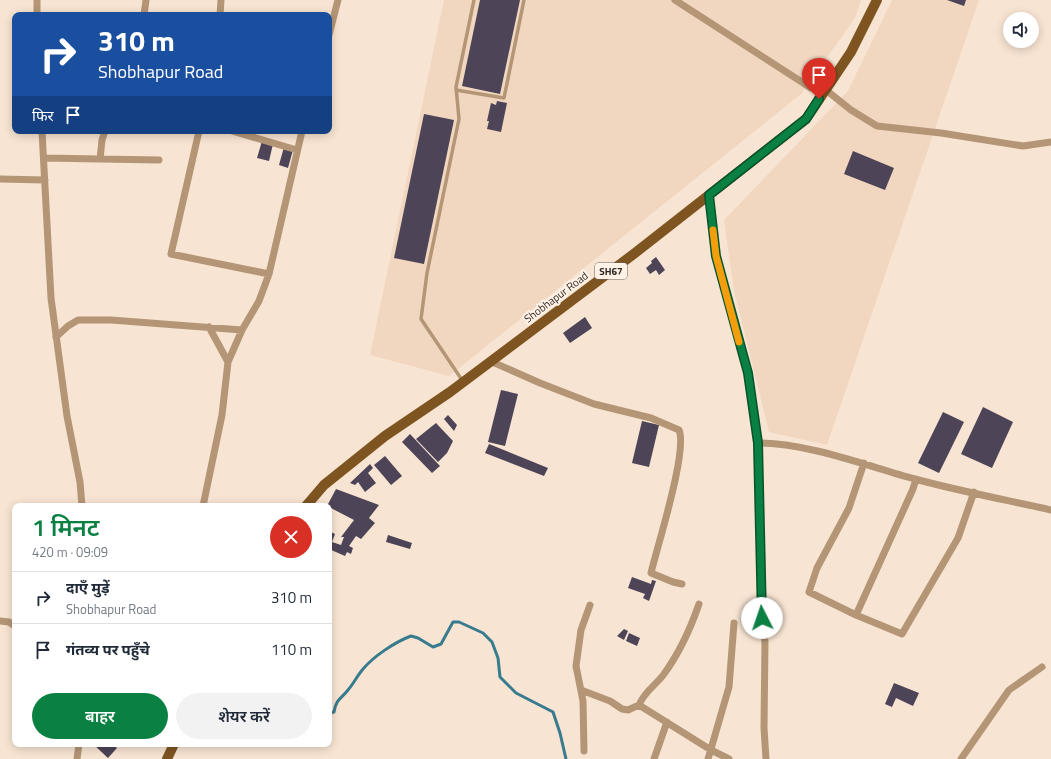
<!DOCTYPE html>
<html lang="hi">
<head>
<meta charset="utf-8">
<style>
	body { margin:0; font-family:"Titillium Web","Noto Sans Devanagari",sans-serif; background:#f2f2f3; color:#1f2937; height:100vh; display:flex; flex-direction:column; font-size:15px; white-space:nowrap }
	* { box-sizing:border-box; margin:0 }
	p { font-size:13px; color:#747a83 }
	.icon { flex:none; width:22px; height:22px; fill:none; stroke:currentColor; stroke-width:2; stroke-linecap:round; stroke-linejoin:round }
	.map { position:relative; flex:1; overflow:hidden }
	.details { position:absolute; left:12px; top:503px; width:320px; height:244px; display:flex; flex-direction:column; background:#fff; border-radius:8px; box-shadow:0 2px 10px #0003 }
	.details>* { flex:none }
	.banner { position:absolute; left:12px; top:12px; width:320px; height:122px; border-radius:8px; box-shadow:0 2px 10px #0003; background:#1a4fa0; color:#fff; overflow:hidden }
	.controls { position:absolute; left:1003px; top:12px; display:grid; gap:8px }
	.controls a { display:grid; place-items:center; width:36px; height:36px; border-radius:50%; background:#fff; box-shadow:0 2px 10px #0003; font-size:20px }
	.pin { position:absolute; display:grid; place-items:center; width:34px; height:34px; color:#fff; margin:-41px -17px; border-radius:50% 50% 50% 0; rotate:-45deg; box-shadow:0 0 4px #0007 }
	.pin .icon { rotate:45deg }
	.me { position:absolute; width:44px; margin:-22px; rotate:356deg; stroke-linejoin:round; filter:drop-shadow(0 0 3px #0008) }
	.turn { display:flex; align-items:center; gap:14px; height:84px; padding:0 20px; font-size:18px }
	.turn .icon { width:52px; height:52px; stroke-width:2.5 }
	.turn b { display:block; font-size:28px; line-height:34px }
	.then { display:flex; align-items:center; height:38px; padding:0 20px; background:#0003; gap:8px; font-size:15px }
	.round { display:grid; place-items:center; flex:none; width:42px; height:42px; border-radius:21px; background:#f2f2f3 }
	.headline { display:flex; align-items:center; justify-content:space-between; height:68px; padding:0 20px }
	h1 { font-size:24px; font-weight:600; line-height:30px; color:#0b8043 }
	.cta { display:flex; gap:8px; margin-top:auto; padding:8px 20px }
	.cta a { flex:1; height:46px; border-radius:24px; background:#0b8043; color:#fff; font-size:16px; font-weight:600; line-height:46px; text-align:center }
	.cta a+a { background:#f2f2f3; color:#1f2937 }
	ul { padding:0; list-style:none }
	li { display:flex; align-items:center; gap:12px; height:52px; padding:0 20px; border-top:1px solid #e0e1e3 }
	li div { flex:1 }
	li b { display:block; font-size:15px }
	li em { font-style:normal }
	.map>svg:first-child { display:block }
	.built { fill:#f1d7c0 }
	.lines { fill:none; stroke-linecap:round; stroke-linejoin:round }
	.stream { stroke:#377b8e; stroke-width:3 }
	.building { fill:#4d4557 }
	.lane { stroke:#b49676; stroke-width:3.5 }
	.street { stroke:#b49676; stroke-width:7 }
	.primary { stroke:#7e5421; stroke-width:10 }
	.route-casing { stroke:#07532c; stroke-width:10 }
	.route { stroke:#0b8043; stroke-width:7 }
	.slow { stroke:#f59e0b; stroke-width:7 }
	.labels { text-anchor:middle; stroke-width:4; stroke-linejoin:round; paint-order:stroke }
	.shield { fill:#fff3e8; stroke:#6d655d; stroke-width:1 }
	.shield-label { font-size:10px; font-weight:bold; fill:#2f2821 }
	.street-label { font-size:11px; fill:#2f2821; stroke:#fff3e8 }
</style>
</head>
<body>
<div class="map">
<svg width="1051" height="759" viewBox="0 0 1051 759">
	<rect width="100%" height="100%" fill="#f8e4d2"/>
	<path class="built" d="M444,0H861L855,18L801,94L449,376L370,355Z
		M892,0H979L827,445L769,432L734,291L724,220L848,91Z"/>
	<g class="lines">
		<path class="stream" d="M329,713L334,712C336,699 341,699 348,690C354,683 357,676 363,669C374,656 395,642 411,636L418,638L433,647L441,644L453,622H459L483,633L492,642L498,658L500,677L516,693L553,712L560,733L566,759"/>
	</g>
	<path class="building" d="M480,0H520L500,94L462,86Z
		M947,0H966L964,6Z
		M497,101L507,103L501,132L487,129L489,121H487L491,103L496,105Z
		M424,114L454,120L424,264L394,258Z
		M262,141L273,144L269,161L257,158Z
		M284,147L293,150L288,168L279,165Z
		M853,151L894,168L885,190L844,174Z
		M656,257L665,270L659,275L656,270L650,274L646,268L652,263L651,261Z
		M585,317L592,328L570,343L563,333Z
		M501,390L518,394L505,446L488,442Z
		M983,407L1013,422L992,468L961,454Z
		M943,412L964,422L939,473L918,463Z
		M448,415L457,425L454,431L444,419Z
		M642,421L659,425L649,467L632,463Z
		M436,423L453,441L447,453L438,462L416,439Z
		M410,434L440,466L432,473L402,442Z
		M489,444L548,468L544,476L485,453Z
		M385,456L402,476L391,485L374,465Z
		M370,464L373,468L368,473L376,483L365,492L358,482L355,485L350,483Z
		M336,489L379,505L369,518L375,523L361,539L356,536L349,546L353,548L351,554L347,552L345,556L329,549V531L335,534L332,542L341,545L344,537H341L354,520L327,506Z
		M388,535L412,543L410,549L386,542Z
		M632,577L651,584L652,580L656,581L649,601L643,598L645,594L628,588Z
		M624,629L628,631L624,640L617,636Z
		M629,633L640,638L637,646L626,641Z
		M894,683L919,693L913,706L896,698L892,707L885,704Z
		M93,744H115L114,745L117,748L108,758Z"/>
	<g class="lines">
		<path class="lane" d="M456,90L504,98L524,0
			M462,380L421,319L427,273L459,119L456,87L474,0"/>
		<path class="street" d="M675,0L811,88L826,90L851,110L877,126L941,133L1023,146L1051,142
			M37,15V0
			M144,15L146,0
			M220,15L221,0
			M329,35L338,0
			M42,131L51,298L67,416L80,482L82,506
			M199,131L171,254L269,274
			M232,131L297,150
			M44,158L100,159L102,140L105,131
			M100,159L159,160
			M0,179L45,180
			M709,195L716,256L748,373L758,443L761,606L765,642L764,728L766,759
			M209,327L228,362
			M56,337L68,326L78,320H111L242,330L259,301L269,274L302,131
			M490,361L540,383L594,404L651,418L679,430C688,451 657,547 651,573L673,582L682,584
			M758,443C808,443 867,466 915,479C959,491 1006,500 1051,510
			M864,463L849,508L817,568L809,592L856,615L902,634L958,538L974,492
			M203,506L222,415L228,362L242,330
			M856,615L913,489L916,479
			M0,621L9,622L15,626
			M581,690L610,701L622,709L628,710L639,705C644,692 656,685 664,674C680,652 690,630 699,604
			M639,705L711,750L729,759
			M584,751L583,701L576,666L581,630L590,605
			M77,759L79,744
			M654,759L667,722
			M708,759L729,687L734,623
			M961,759L1009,690L1042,667"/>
		<path class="primary" d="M306,506L324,485L385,436L450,392L635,253L806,119L851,52L877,0
			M167,759L174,744"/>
	</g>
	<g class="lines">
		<g class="route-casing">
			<path id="route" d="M762,618L758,443L748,373L716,256L709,195L806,119L819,99"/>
		</g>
		<use href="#route" class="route"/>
		<path class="slow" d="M713,230L716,256L739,342"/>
	</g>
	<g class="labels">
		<rect class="shield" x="595" y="263" width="32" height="16" rx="3"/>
		<g class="shield-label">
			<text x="611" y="275">SH67</text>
		</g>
		<g class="street-label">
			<text transform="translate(556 297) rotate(-37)" y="4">Shobhapur Road</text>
		</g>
	</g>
</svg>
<div class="controls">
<a><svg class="icon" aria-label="sound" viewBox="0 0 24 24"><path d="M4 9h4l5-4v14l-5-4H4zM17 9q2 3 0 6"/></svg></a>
</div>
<div class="pin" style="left:819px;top:99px;background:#d93025"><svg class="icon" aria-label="arrive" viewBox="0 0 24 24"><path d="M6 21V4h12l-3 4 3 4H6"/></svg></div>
<svg class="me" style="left:762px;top:618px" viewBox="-20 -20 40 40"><circle r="19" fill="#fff"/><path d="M0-13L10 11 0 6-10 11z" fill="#0b8043"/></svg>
<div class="banner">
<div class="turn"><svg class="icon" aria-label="right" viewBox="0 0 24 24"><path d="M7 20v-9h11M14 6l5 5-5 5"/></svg><div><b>310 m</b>Shobhapur Road</div></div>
<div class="then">फिर<svg class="icon" aria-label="arrive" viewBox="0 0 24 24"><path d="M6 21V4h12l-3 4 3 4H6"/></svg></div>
</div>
<section class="details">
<div class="headline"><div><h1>1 मिनट</h1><p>420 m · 09:09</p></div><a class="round" style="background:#d93025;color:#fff"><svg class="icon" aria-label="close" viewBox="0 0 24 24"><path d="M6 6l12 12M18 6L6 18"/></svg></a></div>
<ul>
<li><svg class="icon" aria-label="right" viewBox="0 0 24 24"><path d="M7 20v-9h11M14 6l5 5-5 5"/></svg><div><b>दाएँ मुड़ें</b><p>Shobhapur Road</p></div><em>310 m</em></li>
<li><svg class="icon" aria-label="arrive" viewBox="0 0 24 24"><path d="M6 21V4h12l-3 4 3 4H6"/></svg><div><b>गंतव्य पर पहुँचे</b></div><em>110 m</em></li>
</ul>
<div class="cta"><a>बाहर</a><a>शेयर करें</a></div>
</section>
</div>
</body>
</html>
